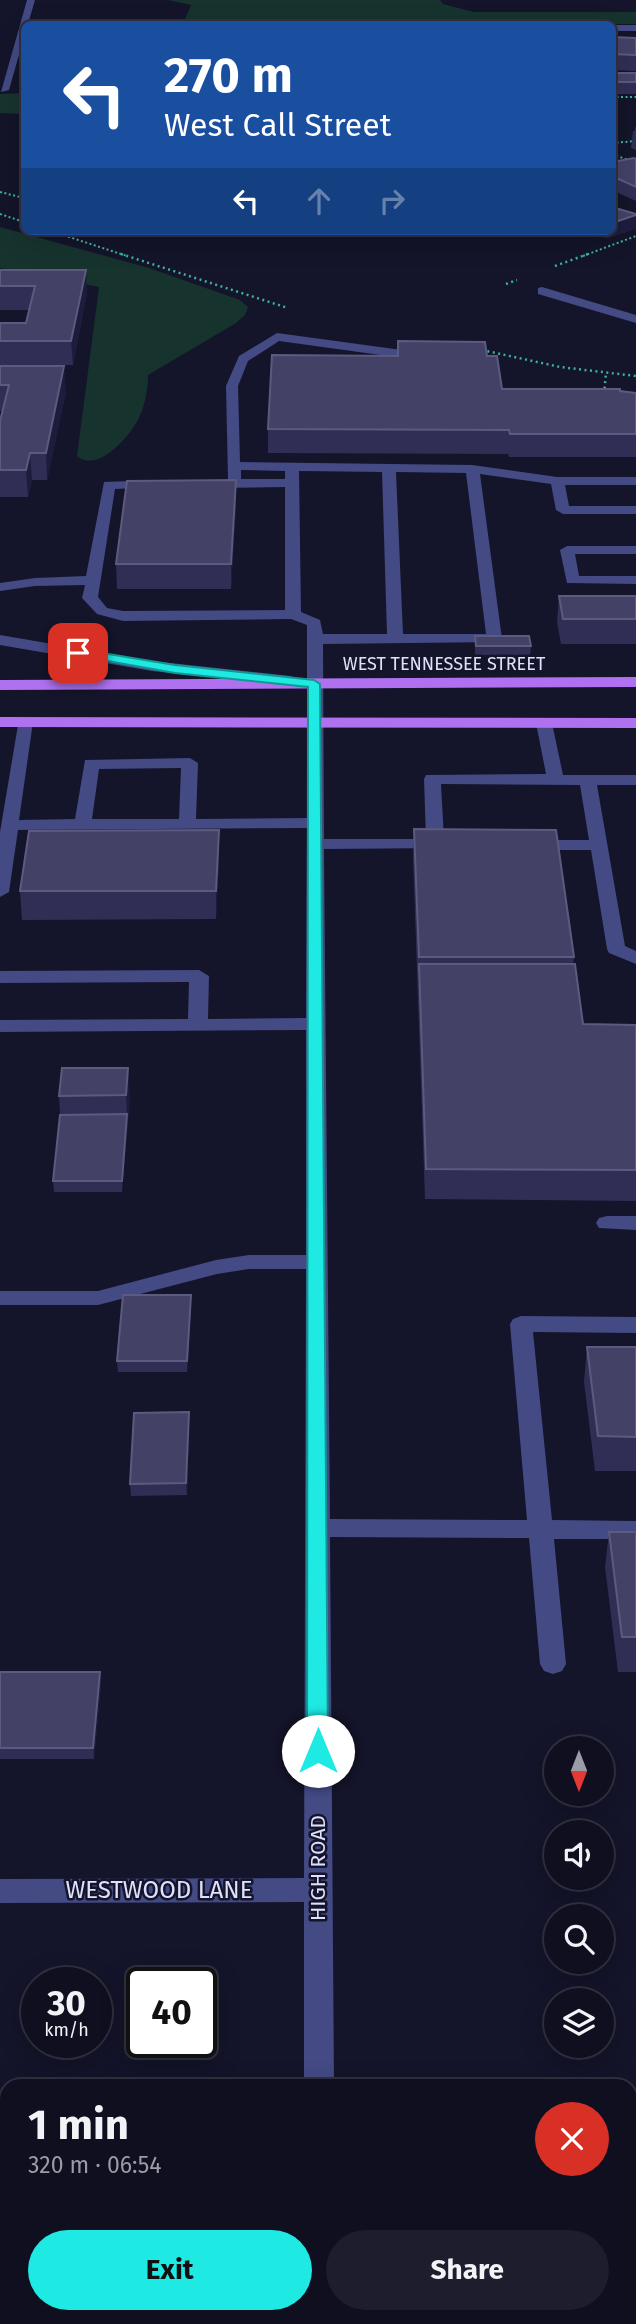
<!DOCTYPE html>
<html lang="en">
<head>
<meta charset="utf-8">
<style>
	body { margin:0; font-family:"Fira Sans",sans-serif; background:#1d1d2d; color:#f1f3f6; height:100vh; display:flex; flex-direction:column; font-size:26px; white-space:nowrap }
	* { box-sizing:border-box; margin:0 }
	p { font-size:23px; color:#9b9ca5 }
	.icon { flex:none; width:38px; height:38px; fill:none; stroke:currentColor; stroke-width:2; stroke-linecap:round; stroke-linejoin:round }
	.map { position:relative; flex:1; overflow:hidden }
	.side { position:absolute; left:0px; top:2079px; width:637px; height:245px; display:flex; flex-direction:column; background:#0f0f20; border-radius:21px 21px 0 0; box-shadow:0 7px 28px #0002,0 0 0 2px #2f2f3e }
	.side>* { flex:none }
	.top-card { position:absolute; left:21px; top:21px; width:595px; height:214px; border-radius:10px; box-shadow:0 7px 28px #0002,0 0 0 2px #2f2f3e; background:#1a4fa0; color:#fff; overflow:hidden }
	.needle { width:46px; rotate:180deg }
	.tools { position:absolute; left:544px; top:1736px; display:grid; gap:14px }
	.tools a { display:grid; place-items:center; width:70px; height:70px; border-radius:50%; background:#0f0f20; box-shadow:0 7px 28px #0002,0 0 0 2px #2f2f3e; font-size:35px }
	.speed { position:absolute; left:21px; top:1967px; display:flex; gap:14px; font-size:35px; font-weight:700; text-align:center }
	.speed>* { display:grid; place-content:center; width:91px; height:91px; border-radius:50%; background:#0f0f20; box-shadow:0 7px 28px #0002,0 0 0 2px #2f2f3e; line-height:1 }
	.speed small { font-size:18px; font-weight:400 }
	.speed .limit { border:4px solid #111; border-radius:10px; background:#fff; color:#111 }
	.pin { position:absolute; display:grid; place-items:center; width:60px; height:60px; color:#fff; margin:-30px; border-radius:14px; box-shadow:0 4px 10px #0006 }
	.me { position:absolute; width:77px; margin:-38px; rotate:0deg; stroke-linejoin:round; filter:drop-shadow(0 0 5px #0008) }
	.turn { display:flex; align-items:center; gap:24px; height:147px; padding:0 28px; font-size:32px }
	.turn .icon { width:91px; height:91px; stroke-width:2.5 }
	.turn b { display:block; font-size:49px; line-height:60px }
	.lanes { display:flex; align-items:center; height:66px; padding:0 28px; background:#0003; justify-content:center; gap:35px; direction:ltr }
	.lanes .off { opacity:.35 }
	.round { display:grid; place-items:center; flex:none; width:74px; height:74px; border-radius:37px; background:#1d1d2d }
	.head { display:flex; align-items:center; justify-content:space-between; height:119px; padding:0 28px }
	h1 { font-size:42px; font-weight:700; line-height:52px }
	.button { display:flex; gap:14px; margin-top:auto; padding:14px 28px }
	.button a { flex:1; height:80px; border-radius:42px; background:#1ee9e2; color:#111; font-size:28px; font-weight:700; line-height:80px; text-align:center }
	.button a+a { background:#1d1d2d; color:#f1f3f6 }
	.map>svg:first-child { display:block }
	.green { fill:#17332e }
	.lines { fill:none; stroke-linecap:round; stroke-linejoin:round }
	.path-far1 { stroke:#3db29b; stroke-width:2; stroke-dasharray:2 2.5; stroke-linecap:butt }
	.path { stroke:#3db29b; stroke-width:2.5; stroke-dasharray:2 3.5; stroke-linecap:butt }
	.minor { fill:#434a84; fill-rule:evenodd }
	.major { fill:#b071f1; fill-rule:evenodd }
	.wall { fill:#312e56 }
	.shaded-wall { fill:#1e1c3d }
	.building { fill:#444167; stroke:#5c5a7f; stroke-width:2 }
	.route { fill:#1ee9e2; stroke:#149793; stroke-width:2 }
	.labels { text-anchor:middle; stroke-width:5; stroke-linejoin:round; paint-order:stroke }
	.far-street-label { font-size:18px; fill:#dfe0fc; stroke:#14142a }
	.street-label { font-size:21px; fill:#dfe0fc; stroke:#14142a }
	.near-street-label { font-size:24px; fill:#dfe0fc; stroke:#14142a }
</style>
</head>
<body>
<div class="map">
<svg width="636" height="2324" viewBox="0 0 636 2324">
	<rect width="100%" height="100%" fill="#14142a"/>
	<path class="green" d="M168,0H440L443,4L474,12H636V24H513L359,19L337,24H183L191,5Z
		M24,93V114L0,113V94Z
		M0,227L149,268L240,300L248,307L245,315L236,323L148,375C148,390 145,404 139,418C130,436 98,474 77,456L99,287L0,268Z"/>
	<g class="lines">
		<path class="path-far1" d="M612,97H636
			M612,143L636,141
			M612,154L636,163
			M0,192L24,198
			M0,214L24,222
			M51,231L127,256
			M583,256L636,236"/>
		<path class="path" d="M121,254L288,308
			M555,266L588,254
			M506,284L517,280
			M482,350L560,367L636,376
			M604,394L606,373"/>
		<path class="minor" d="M27,0H35L28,24H24V37L9,90L1,92Z
			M612,25H636V31H612Z
			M542,287L636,315V323L538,294V288Z
			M277,333L424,353L430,357L424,361L279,341L248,361L238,386L240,462L472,465L557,477H636V485H565L569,506H636V514H563L556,510L551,484L480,474L502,639L499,642L323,644L324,839H426L424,779L426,775L546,774L536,723L544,718L552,723L563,775H636V785H597L625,946L636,951V964L609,953L607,949L591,850H530L521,845L530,840H589L580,785L441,784L444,839L451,844L448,848L324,849L330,1519L527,1520L510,1324L513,1319L521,1316L636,1317V1333L533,1332L552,1520L636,1521V1539H554L566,1664L562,1671L553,1674L544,1671L540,1664L529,1538L330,1537L334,2086H304V1902L0,1903V1879L304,1878L306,1269H249L217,1274L98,1305H0V1291H98L216,1260L249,1255H306V1030L0,1032V1020L188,1019L189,982L0,983V971L199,970L209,976L208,1019L306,1018L307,828L18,830L9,892L0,897V832L19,719L25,717L33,722L19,820L75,819L85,760L190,758L198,763L196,819L307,818V625L291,619L123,621L97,614L82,598L85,585L35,586L0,591V583L35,578L86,576L104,482L155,480L160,481V487L115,489L98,597L107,608L123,611L285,610V487L208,488L201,484L208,480H228L226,386L239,356ZM241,470L285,471V479H241ZM299,471L382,472L387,634H323L320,620L301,612ZM396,472L466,473L486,634H403ZM181,768L179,819H92L99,769Z
			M567,546H636V554H575L579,576H636V584L567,583L560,550Z
			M0,635L152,661L291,676L299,681L291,686L152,671L0,645Z
			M607,1216H636V1230L599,1228L596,1223L599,1218Z
			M304,2317H338V2324H304Z"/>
		<path class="major" d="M636,677V687L0,690V680Z
			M0,717L636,718V728L0,727Z"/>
	</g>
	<path class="wall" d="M612,37L636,38V71L612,70Z
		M612,73H636V94H612Z
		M635,127H636V150L631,148L633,131H635Z
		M612,149L616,162L636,159V201L612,190Z
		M636,214V229L607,238L585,231H612Z
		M0,270L87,293L73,365H0V323H26L29,310H0Z
		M398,341L487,356L502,389L620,391L636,393V457H509L508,454L268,453V429L397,356Z
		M0,366L66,391L47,480H32L28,497H0V421L3,411H0Z
		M236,480V505L231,589H117L116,564Z
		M559,596H636V644H561L557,622Z
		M475,636L531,646L530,655H475Z
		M414,829L574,957L573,964L583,1024L636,1025V1201L425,1199L413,857Z
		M219,830V858L216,919L22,920L20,891Z
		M62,1068L130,1097L122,1192H54L53,1181L60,1115L59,1096Z
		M191,1295V1306L187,1372H118L117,1361Z
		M587,1347H636V1471H595L584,1382Z
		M189,1424L187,1495L131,1496L130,1484Z
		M609,1532H636V1672H618L605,1567Z
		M0,1672H100L101,1684L94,1759H0Z"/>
	<path class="shaded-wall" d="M617,150L616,168L612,169V152Z
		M636,215V229L607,238V231H612V223Z
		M86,270L87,293L73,365L71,341Z
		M64,366L66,391L47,480L46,453Z
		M30,453L32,480L28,497L26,470Z
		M236,480V505L231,589V564Z
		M219,830V858L216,919V891Z
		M128,1068L130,1097L122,1192V1181L127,1114L126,1095Z
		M191,1295V1306L187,1372V1361Z
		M189,1412V1424L187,1495L186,1483Z
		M100,1672L101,1684L94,1759L93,1748Z"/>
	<path class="building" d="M612,37L636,38V55L612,54Z
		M612,73H636V82H612Z
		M634,158L636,159V187L612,176V162Z
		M612,207L636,214V215L612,223Z
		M0,270H86L71,341H0V323H26L35,286H0Z
		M398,341L485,342L487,356H497L502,389H620V391L636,393V434H510L509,430L268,429L272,355L398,356Z
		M0,366H64L46,453H30L26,470H0V421L9,385H0Z
		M236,480L231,564H116L127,481Z
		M559,596H636V619H563Z
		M475,636H529L531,646H476Z
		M414,829L556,830L574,957H419Z
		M219,830L216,891H20L29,831Z
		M419,964H575L583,1024L636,1025V1170L426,1169Z
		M62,1068H128L126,1095L59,1096Z
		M127,1114L122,1181H53L60,1115Z
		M123,1295H191L187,1361H117Z
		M587,1347H636V1437L598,1436Z
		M189,1412L186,1483L130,1484L134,1413Z
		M609,1532H636V1637H622Z
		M0,1672H100L93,1748H0Z"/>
	<path class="route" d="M78,649L175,665L314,680L320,684L328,1751L325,1757L318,1759L311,1757L307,1751L308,687L175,673L74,655V650Z"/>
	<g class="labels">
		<g class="far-street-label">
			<text x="444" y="670">WEST TENNESSEE STREET</text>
		</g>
		<g class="street-label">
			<text transform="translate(318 1868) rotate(-90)" y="7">HIGH ROAD</text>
		</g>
		<g class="near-street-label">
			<text x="159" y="1898">WESTWOOD LANE</text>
		</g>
	</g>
</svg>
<div class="tools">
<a><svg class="needle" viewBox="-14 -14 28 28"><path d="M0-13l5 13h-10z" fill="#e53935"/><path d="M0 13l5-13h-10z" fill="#9b9ca5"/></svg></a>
<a><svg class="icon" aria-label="sound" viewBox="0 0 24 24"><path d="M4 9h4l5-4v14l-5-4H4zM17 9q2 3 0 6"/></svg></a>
<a><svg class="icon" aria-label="search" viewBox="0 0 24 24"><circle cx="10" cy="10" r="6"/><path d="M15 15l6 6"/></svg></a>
<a><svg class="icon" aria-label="layers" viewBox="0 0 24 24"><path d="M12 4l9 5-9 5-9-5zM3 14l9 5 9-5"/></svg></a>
</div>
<div class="speed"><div>30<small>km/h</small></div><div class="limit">40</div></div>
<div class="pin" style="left:78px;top:653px;background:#d93025"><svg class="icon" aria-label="arrive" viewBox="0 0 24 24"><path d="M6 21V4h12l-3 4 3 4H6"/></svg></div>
<svg class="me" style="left:318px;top:1751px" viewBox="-20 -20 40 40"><circle r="19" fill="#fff"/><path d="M0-13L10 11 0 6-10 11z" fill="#1ee9e2"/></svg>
<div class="top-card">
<div class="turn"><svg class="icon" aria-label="left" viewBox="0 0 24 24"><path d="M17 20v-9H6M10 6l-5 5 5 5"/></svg><div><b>270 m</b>West Call Street</div></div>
<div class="lanes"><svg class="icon" aria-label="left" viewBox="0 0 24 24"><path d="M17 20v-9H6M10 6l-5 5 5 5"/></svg><svg class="icon off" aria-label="ahead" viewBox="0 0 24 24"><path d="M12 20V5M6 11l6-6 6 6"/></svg><svg class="icon off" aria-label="right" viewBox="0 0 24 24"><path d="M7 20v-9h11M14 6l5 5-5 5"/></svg></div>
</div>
<section class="side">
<div class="head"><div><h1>1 min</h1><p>320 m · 06:54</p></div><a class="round" style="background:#d93025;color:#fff"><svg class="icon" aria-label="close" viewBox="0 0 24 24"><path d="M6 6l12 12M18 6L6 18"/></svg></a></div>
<div class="button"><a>Exit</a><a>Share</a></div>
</section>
</div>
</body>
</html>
